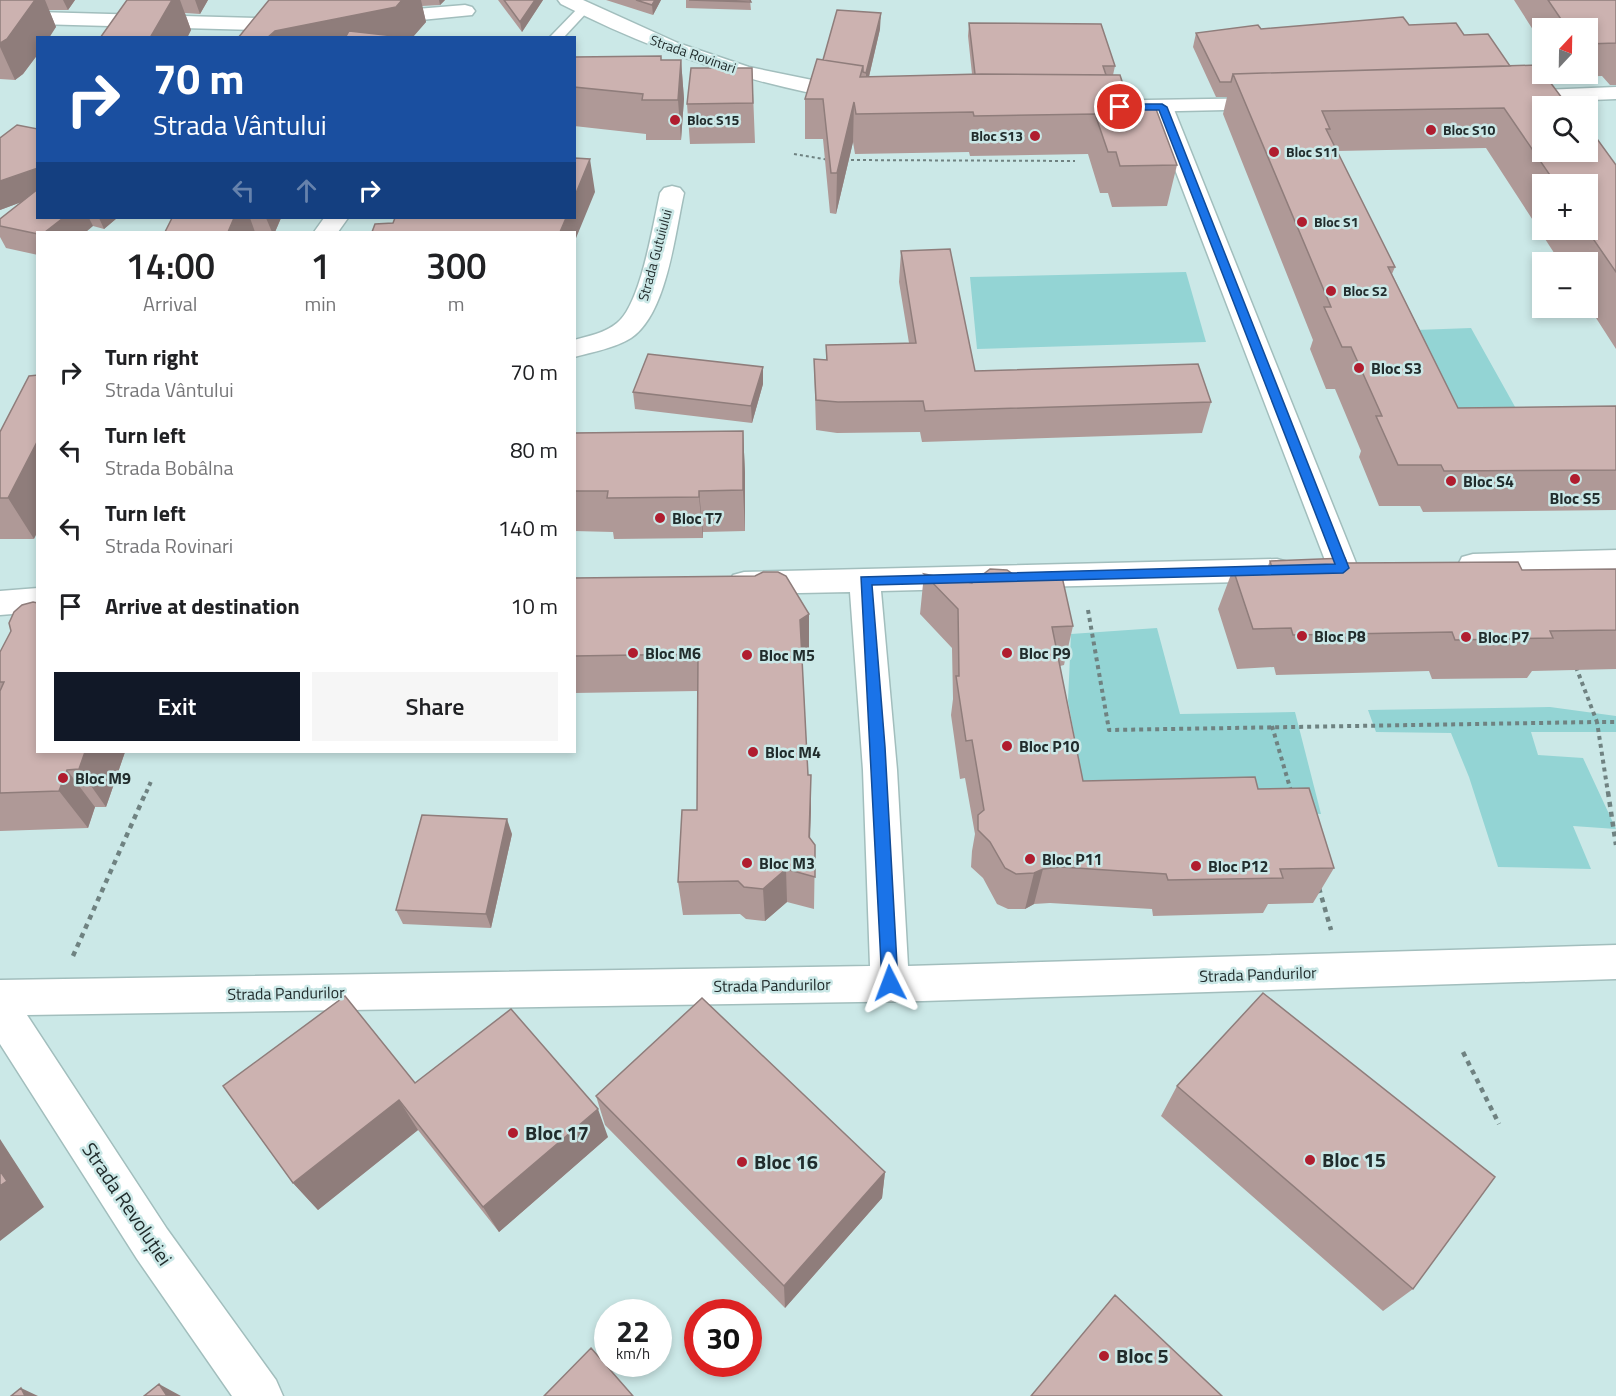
<!DOCTYPE html>
<html lang="en">
<head>
<meta charset="utf-8">
<style>
	body { margin:0; font-family:"Titillium Web",sans-serif; background:#f6f6f6; color:#202124; height:100vh; display:flex; flex-direction:column; font-size:22px; white-space:nowrap }
	* { box-sizing:border-box; margin:0 }
	p { font-size:20px; color:#757577 }
	.icon { flex:none; width:33px; height:33px; fill:none; stroke:currentColor; stroke-width:2; stroke-linecap:round; stroke-linejoin:round }
	.map { position:relative; flex:1; overflow:hidden }
	.sheet { position:absolute; left:36px; top:231px; width:540px; height:522px; display:flex; flex-direction:column; background:#fff; border-radius:0px; box-shadow:0 3px 9px #0003 }
	.sheet>* { flex:none }
	.banner { position:absolute; left:36px; top:36px; width:540px; height:183px; border-radius:0px; box-shadow:0 3px 9px #0003; background:#1a4fa0; color:#fff; overflow:hidden }
	.needle { width:39px; rotate:22deg }
	.fabs { position:absolute; left:1532px; top:18px; display:grid; gap:12px }
	.fabs a { display:grid; place-items:center; width:66px; height:66px; border-radius:0px; background:#fff; box-shadow:0 3px 9px #0003; font-size:30px }
	.speed { position:absolute; left:594px; top:1299px; display:flex; gap:12px; font-size:30px; font-weight:700; text-align:center }
	.speed>* { display:grid; place-content:center; width:78px; height:78px; border-radius:50%; background:#fff; box-shadow:0 3px 9px #0003; line-height:1 }
	.speed small { font-size:15px; font-weight:400 }
	.speed .limit { border:9px solid #d22; background:#fff; color:#111 }
	.pin { position:absolute; display:grid; place-items:center; width:51px; height:51px; color:#fff; margin:-26px; border:3px solid #fff; border-radius:50%; box-shadow:0 2px 6px #0007 }
	.me { position:absolute; width:66px; margin:-33px; rotate:357deg; stroke-linejoin:round; filter:drop-shadow(0 0 4px #0008) }
	.turn { display:flex; align-items:center; gap:21px; height:126px; padding:0 18px; font-size:27px }
	.turn .icon { width:78px; height:78px; stroke-width:2.5 }
	.turn b { display:block; font-size:42px; line-height:51px }
	.lanes { display:flex; align-items:center; height:57px; padding:0 18px; background:#0003; justify-content:center; gap:30px; direction:ltr }
	.lanes .off { opacity:.35 }
	.eta { display:flex; justify-content:space-evenly; align-items:center; height:102px; text-align:center }
	.eta b { font-size:36px; font-weight:600; line-height:42px }
	.button { display:flex; gap:12px; margin-top:auto; padding:12px 18px }
	.button a { flex:1; height:69px; border-radius:0px; background:#111827; color:#fff; font-size:24px; font-weight:600; line-height:69px; text-align:center }
	.button a+a { background:#f6f6f6; color:#202124 }
	ul { padding:0; list-style:none }
	li { display:flex; align-items:center; gap:18px; height:78px; padding:0 18px }
	li div { flex:1 }
	li b { display:block; font-size:22px }
	li em { font-style:normal }
	.map>svg:first-child { display:block }
	.green { fill:#93d4d4 }
	.lines { fill:none; stroke-linecap:round; stroke-linejoin:round }
	.lane-casing { stroke:#a2bebd; stroke-width:3 }
	.street-casing { stroke:#a2bebd; stroke-width:3 }
	.secondary-casing { stroke:#a2bebd; stroke-width:3 }
	.path-far2 { stroke:#6f8281; stroke-width:2; stroke-dasharray:3 3; stroke-linecap:butt }
	.path-far1 { stroke:#6f8281; stroke-width:4; stroke-dasharray:4 4; stroke-linecap:butt }
	.path { stroke:#6f8281; stroke-width:4.5; stroke-dasharray:5 5; stroke-linecap:butt }
	.lane { fill:#fff; fill-rule:evenodd }
	.street { fill:#fff; fill-rule:evenodd }
	.secondary { fill:#fff; fill-rule:evenodd }
	.wall { fill:#af9997; fill-rule:evenodd }
	.shaded-wall { fill:#8f7d7b }
	.building { fill:#ccb2b0; stroke:#8f7d7b; stroke-width:1.5 }
	.route { fill:#1a73e8; stroke:#114b97; stroke-width:1.5 }
	.poi-dot { fill:#b01d2f; stroke:#cbe8e7; stroke-width:2 }
	.labels { text-anchor:middle; stroke-width:5; stroke-linejoin:round; paint-order:stroke }
	.far-street-label { font-size:14px; fill:#212c2c; stroke:#cbe8e7 }
	.far-poi-label { font-size:14px; font-weight:bold; fill:#212c2c; stroke:#cbe8e7; text-anchor:start }
	.poi-label { font-size:16px; font-weight:bold; fill:#212c2c; stroke:#cbe8e7; text-anchor:start }
	.street-label { font-size:16px; fill:#212c2c; stroke:#cbe8e7 }
	.near-poi-label { font-size:20px; font-weight:bold; fill:#212c2c; stroke:#cbe8e7; text-anchor:start }
	.near-street-label { font-size:20px; fill:#212c2c; stroke:#cbe8e7 }
</style>
</head>
<body>
<div class="map">
<svg width="1616" height="1396" viewBox="0 0 1616 1396">
	<rect width="100%" height="100%" fill="#cbe8e7"/>
	<path class="green" d="M1186,272L1206,342L977,349L970,277Z
		M1471,328L1528,430H1466L1416,330Z
		M1157,628L1180,714L1295,712L1321,814L1086,799L1068,701L1071,634Z
		M1550,707L1616,716V732H1531L1538,755L1583,758L1616,829L1573,826L1591,869L1498,867L1469,777L1451,733L1376,732L1368,710Z"/>
	<g class="lines">
		<g class="lane-casing">
			<path id="lane" d="M584,5L590,9L563,38H549L580,6Z"/>
		</g>
		<g class="street-casing">
			<path id="street" d="M465,5L472,7L475,11L472,15L380,24L373,22L370,18L373,14L380,12Z
				M0,11L293,19L300,21L303,25L300,29L293,31L0,23Z
				M1162,101L1170,102L1173,107L1358,568L1354,576L1343,579L1332,576L1328,568L1151,107L1154,102Z
				M672,186L680,188L684,193C675,233 667,314 631,338C615,348 593,352 574,357V340C589,336 605,333 617,323C641,304 653,224 660,193L664,188Z
				M324,218H348L338,232H314Z
				M1616,550V572L1473,576L1462,573L1458,565L1462,557L1473,554Z
				M1277,559L1288,562L1292,570L1288,578L1277,581L881,591L897,770L908,966L1616,945V979L923,1001L27,1015L167,1229L276,1380L283,1396H232L137,1259L0,1044V980L870,966L863,770L850,592L744,594L733,591L729,583L733,575L744,572Z
				M38,588V612L0,615V591Z"/>
		</g>
		<g class="secondary-casing">
			<path id="secondary" d="M558,0H583L678,43L749,67L861,90L864,95L861,100L853,101C750,84 654,52 561,4Z
				M1616,87V99L1516,103L1508,102L1505,97L1508,92L1516,91Z
				M1269,98L1277,99L1280,104L1277,109L1087,113L1079,112L1076,107L1079,102L1087,101Z"/>
		</g>
		<path class="path-far2" d="M794,154L829,160
			M845,160L1075,161"/>
		<path class="path-far1" d="M1088,610L1109,730L1597,722L1608,793
			M1576,667L1597,722H1616
			M1272,726L1291,791
			M146,793L152,779"/>
		<path class="path" d="M1608,792L1616,845
			M1319,888L1331,930
			M73,956L146,792
			M1463,1052L1499,1124"/>
		<use href="#lane" class="lane"/>
		<use href="#street" class="street"/>
		<use href="#secondary" class="secondary"/>
	</g>
	<path class="wall" d="M0,0H75L68,10H49L56,27L38,38V54L23,74L15,80L0,79Z
		M127,0H208L200,14L185,13L191,30L187,38H100Z
		M269,0H445L440,5L422,6L426,22L412,38Z
		M498,0H543L522,32Z
		M606,0H661L653,15Z
		M686,0H750L751,10L686,8Z
		M1514,0H1616V85H1610L1602,76L1563,77L1561,74H1587V28H1542V44Z
		M969,23L1115,66L1113,75L1131,109L1177,165L1167,206L1112,207L1108,193H1100L1088,154L970,156L969,152L855,154L853,142L836,214L830,213L823,139H805V99L823,60L880,29L869,77L972,74L968,36Z
		M1409,25L1464,35L1510,66L1542,106L1616,165V349L1587,304V262H1560L1486,148L1337,151L1395,267L1392,274L1458,408L1616,406V510L1423,512L1420,506H1379L1359,457L1361,451L1335,389H1326L1310,349L1313,340L1223,114L1227,97H1216L1193,47L1196,33L1261,29ZM1542,184H1587V230H1542Z
		M574,57L661,60H681L684,99L681,140H646V134L574,126Z
		M752,68L755,143L690,144L687,104Z
		M0,138L38,218H117L104,229L93,226L38,232V255L6,248L0,237V219L21,202L0,210Z
		M172,218H281L275,232H165Z
		M901,251L975,371L1211,402L1202,433L922,442L920,432L837,433L816,430L814,359L826,360V345L909,343L899,282Z
		M763,367V384L752,423L635,409L633,392Z
		M743,431L745,473V531L703,532V538L614,539L613,532L574,531V433Z
		M0,432L34,539H0Z
		M1270,561L1522,570L1616,569V669L1532,671L1527,678L1432,679L1429,671L1276,675L1274,667L1237,669L1218,609L1233,569L1267,568Z
		M924,574L1073,626L1064,665L1060,666L1083,781L1258,789L1334,868L1313,903L1268,904L1263,913L1153,916L1152,909L1050,903L1034,904L1025,909H1008L997,904L983,878L971,867L972,851L975,834L965,778L960,779L951,715L953,699L952,648L920,614Z
		M574,578L809,651L802,656L808,775H811L810,838L815,845L814,909L787,902L765,921L746,919L740,914L683,915L678,882L697,810V691L574,693Z
		M0,652L125,752L106,807H95L88,828L0,831Z
		M512,834L491,928L403,924L396,910Z
		M415,1083L608,1137L499,1232L418,1130L318,1210L293,1183Z
		M1177,1086L1413,1289L1383,1311L1161,1116Z
		M596,1096L885,1172L882,1198L785,1308L605,1125Z"/>
	<path class="shaded-wall" d="M35,0H45L56,27L49,38H38V54L23,74L15,80L0,47V43Z
		M63,0H75L68,10Z
		M172,0H180L191,30L187,38H150Z
		M195,0H208L200,14Z
		M402,0H421L426,22L412,38H267L275,31Z
		M439,0H445L440,5Z
		M535,0H543L522,32L520,22Z
		M655,0H661L653,15L652,5Z
		M881,13L880,29L866,89V73Z
		M681,60L684,99L681,140L678,100Z
		M854,102L853,142L836,214L837,173Z
		M590,159L595,192L574,243V232H560L566,218H574V198Z
		M38,168V196L0,210V181Z
		M63,218H89L93,226L86,232H45Z
		M99,218H117L104,229Z
		M234,218H250L255,232H228Z
		M266,218H281L275,232H272Z
		M763,367V384L752,423L751,406Z
		M743,431L745,473V531L743,490Z
		M38,440V531L34,539L8,498Z
		M699,491L703,532V538L699,497Z
		M809,614V651L800,657V620Z
		M85,752H125L106,807L79,769Z
		M67,770L95,807L88,828L59,791Z
		M811,775V809L809,870V837Z
		M507,819L512,834L491,928L486,914Z
		M786,869L787,902L765,921L763,889Z
		M1043,869L1034,904L1025,909L1034,873Z
		M399,1100L418,1130L318,1210L293,1183Z
		M598,1109L608,1137L499,1232L483,1207Z
		M0,1139L44,1207L0,1241Z
		M885,1172L882,1198L785,1308L784,1286Z
		M159,1384L181,1396H167Z
		M21,1388L38,1396H25Z"/>
	<path class="building" d="M0,0H35L7,39L0,43Z
		M127,0H172L150,38H100Z
		M269,0H402L396,7L275,31L267,38H238Z
		M504,0H535L520,22Z
		M636,0H655L652,5Z
		M689,0H750L751,2Z
		M1548,0H1616V43L1587,44V28H1567Z
		M837,10L881,13L866,73L863,72V66L823,60Z
		M1403,17L1409,25L1456,23L1464,35L1488,34L1510,66L1233,74L1231,82H1220L1196,33L1258,25L1261,29Z
		M969,23L1101,24L1115,66H1103L1106,75L975,74Z
		M349,31L412,38H345Z
		M661,56V60H681L678,100H642L643,94L574,87V57Z
		M817,59L863,66L860,77L981,74L1120,75L1131,109H1156L1177,165L1120,166L1116,152H1108L1095,114L974,116L973,112L856,114L854,102L837,173H831L823,99H805Z
		M1538,65L1542,71V74H1544L1568,106H1542V152H1587V125L1616,165V272L1587,230V184H1556L1504,108L1322,111L1330,129H1326L1395,267H1388L1458,408L1616,406V470L1444,471L1441,465H1398L1376,416H1382L1351,347H1342L1324,307H1331L1233,74Z
		M691,68H752L753,103L687,104Z
		M17,125L38,129V168L0,181V138Z
		M574,158L590,159L574,198Z
		M38,189V218H63L45,232H38V234L0,226V219Z
		M172,218H234L228,232H165Z
		M395,218H566L560,232H372L375,224L393,223Z
		M950,249L975,371L1198,364L1211,402L925,411L923,401L838,402L816,400L814,359L827,360L826,345L916,343L901,251Z
		M648,354L763,367L751,406L633,392Z
		M38,375V440L8,498H0V432L29,376Z
		M743,431V490L699,491V497L607,498L608,491H574V433Z
		M1345,558L1347,563L1518,562L1522,570L1616,569V630L1550,631L1553,638L1455,640L1452,632L1293,635L1291,628L1253,629L1233,569L1272,568L1270,561Z
		M990,569L1007,570L1013,574L1061,572L1073,626L1052,627L1083,781L1255,777L1258,789L1309,788L1334,868L1280,869L1283,878L1168,880L1166,874L1061,867L1043,869L1034,873L1016,874L1005,868L990,842L978,830V815L984,810L972,740L966,741L956,676H959L958,609L924,574L972,583Z
		M763,572H778L786,576L809,614L800,620L808,775H811L809,837L815,845V877L786,869L763,889L744,887L738,881L678,882L682,810H697L698,654L574,656V578L755,576Z
		M33,602L38,603V752H85L79,769L67,770L59,791L0,793V691L4,682H0V652L11,631L9,623L14,612L22,605Z
		M422,815L507,819L486,914L396,910Z
		M1263,993L1495,1177L1413,1289L1177,1086Z
		M345,996L415,1083L511,1009L598,1109L483,1207L399,1100L293,1183L223,1086Z
		M702,998L885,1172L784,1286L596,1096Z
		M0,1171L7,1181L0,1186Z
		M1115,1295L1222,1396H1031Z
		M591,1348L633,1396H544Z
		M159,1384L167,1396H144Z
		M21,1388L25,1396H11Z"/>
	<path class="route" d="M1162,104L1167,107L1349,568L1343,573L872,585L885,747L898,983L896,988L890,991L885,988L882,983L861,577L1335,564L1159,110H1120L1116,107L1120,104Z"/>
	<g class="poi-dot">
		<circle cx="675" cy="120" r="6"/>
		<circle cx="1431" cy="130" r="6"/>
		<circle cx="1035" cy="136" r="6"/>
		<circle cx="1274" cy="152" r="6"/>
		<circle cx="1302" cy="222" r="6"/>
		<circle cx="1331" cy="291" r="6"/>
		<circle cx="1359" cy="368" r="6"/>
		<circle cx="1575" cy="479" r="6"/>
		<circle cx="1451" cy="481" r="6"/>
		<circle cx="660" cy="518" r="6"/>
		<circle cx="1302" cy="636" r="6"/>
		<circle cx="1466" cy="637" r="6"/>
		<circle cx="633" cy="653" r="6"/>
		<circle cx="1007" cy="653" r="6"/>
		<circle cx="747" cy="655" r="6"/>
		<circle cx="1007" cy="746" r="6"/>
		<circle cx="753" cy="752" r="6"/>
		<circle cx="63" cy="778" r="6"/>
		<circle cx="1030" cy="859" r="6"/>
		<circle cx="747" cy="863" r="6"/>
		<circle cx="1196" cy="866" r="6"/>
		<circle cx="513" cy="1133" r="6"/>
		<circle cx="1310" cy="1160" r="6"/>
		<circle cx="742" cy="1162" r="6"/>
		<circle cx="1104" cy="1356" r="6"/>
	</g>
	<g class="labels">
		<g class="far-street-label">
			<text transform="translate(693 54) rotate(19)" y="5">Strada Rovinari</text>
			<text transform="translate(655 255) rotate(-75)" y="5">Strada Gutuiului</text>
		</g>
		<g class="far-poi-label">
			<text x="687" y="125">Bloc S15</text>
			<text x="1443" y="135">Bloc S10</text>
			<text x="1023" y="141" text-anchor="end">Bloc S13</text>
			<text x="1286" y="157">Bloc S11</text>
			<text x="1314" y="227">Bloc S1</text>
			<text x="1343" y="296">Bloc S2</text>
		</g>
		<g class="poi-label">
			<text x="1371" y="374">Bloc S3</text>
			<text x="1463" y="487">Bloc S4</text>
			<text x="1575" y="504" text-anchor="middle">Bloc S5</text>
			<text x="672" y="524">Bloc T7</text>
			<text x="1314" y="642">Bloc P8</text>
			<text x="1478" y="643">Bloc P7</text>
			<text x="645" y="659">Bloc M6</text>
			<text x="1019" y="659">Bloc P9</text>
			<text x="759" y="661">Bloc M5</text>
			<text x="1019" y="752">Bloc P10</text>
			<text x="765" y="758">Bloc M4</text>
			<text x="75" y="784">Bloc M9</text>
			<text x="1042" y="865">Bloc P11</text>
			<text x="759" y="869">Bloc M3</text>
			<text x="1208" y="872">Bloc P12</text>
		</g>
		<g class="street-label">
			<text transform="translate(1258 974) rotate(-2)" y="6">Strada Pandurilor</text>
			<text transform="translate(772 985) rotate(-1)" y="6">Strada Pandurilor</text>
			<text transform="translate(286 993) rotate(-1)" y="6">Strada Pandurilor</text>
		</g>
		<g class="near-poi-label">
			<text x="525" y="1140">Bloc 17</text>
			<text x="1322" y="1167">Bloc 15</text>
			<text x="754" y="1169">Bloc 16</text>
			<text x="1116" y="1363">Bloc 5</text>
		</g>
		<g class="near-street-label">
			<text transform="translate(127 1204) rotate(56)" y="7">Strada Revoluției</text>
		</g>
	</g>
</svg>
<div class="fabs">
<a><svg class="needle" viewBox="-14 -14 28 28"><path d="M0-13l5 13h-10z" fill="#e53935"/><path d="M0 13l5-13h-10z" fill="#757577"/></svg></a>
<a><svg class="icon" aria-label="search" viewBox="0 0 24 24"><circle cx="10" cy="10" r="6"/><path d="M15 15l6 6"/></svg></a>
<a>+</a>
<a>−</a>
</div>
<div class="speed"><div>22<small>km/h</small></div><div class="limit">30</div></div>
<div class="pin" style="left:1120px;top:107px;background:#d93025"><svg class="icon" aria-label="arrive" viewBox="0 0 24 24"><path d="M6 21V4h12l-3 4 3 4H6"/></svg></div>
<svg class="me" style="left:890px;top:983px" viewBox="-20 -20 40 40"><path d="M0-17L14 15 0 8-14 15z" fill="#1a73e8" stroke="#fff" stroke-width="4"/></svg>
<div class="banner">
<div class="turn"><svg class="icon" aria-label="right" viewBox="0 0 24 24"><path d="M7 20v-9h11M14 6l5 5-5 5"/></svg><div><b>70 m</b>Strada Vântului</div></div>
<div class="lanes"><svg class="icon off" aria-label="left" viewBox="0 0 24 24"><path d="M17 20v-9H6M10 6l-5 5 5 5"/></svg><svg class="icon off" aria-label="ahead" viewBox="0 0 24 24"><path d="M12 20V5M6 11l6-6 6 6"/></svg><svg class="icon" aria-label="right" viewBox="0 0 24 24"><path d="M7 20v-9h11M14 6l5 5-5 5"/></svg></div>
</div>
<section class="sheet">
<div class="eta">
<div><b>14:00</b><p>Arrival</p></div>
<div><b>1</b><p>min</p></div>
<div><b>300</b><p>m</p></div>
</div>
<ul>
<li><svg class="icon" aria-label="right" viewBox="0 0 24 24"><path d="M7 20v-9h11M14 6l5 5-5 5"/></svg><div><b>Turn right</b><p>Strada Vântului</p></div><em>70 m</em></li>
<li><svg class="icon" aria-label="left" viewBox="0 0 24 24"><path d="M17 20v-9H6M10 6l-5 5 5 5"/></svg><div><b>Turn left</b><p>Strada Bobâlna</p></div><em>80 m</em></li>
<li><svg class="icon" aria-label="left" viewBox="0 0 24 24"><path d="M17 20v-9H6M10 6l-5 5 5 5"/></svg><div><b>Turn left</b><p>Strada Rovinari</p></div><em>140 m</em></li>
<li><svg class="icon" aria-label="arrive" viewBox="0 0 24 24"><path d="M6 21V4h12l-3 4 3 4H6"/></svg><div><b>Arrive at destination</b></div><em>10 m</em></li>
</ul>
<div class="button"><a>Exit</a><a>Share</a></div>
</section>
</div>
</body>
</html>
